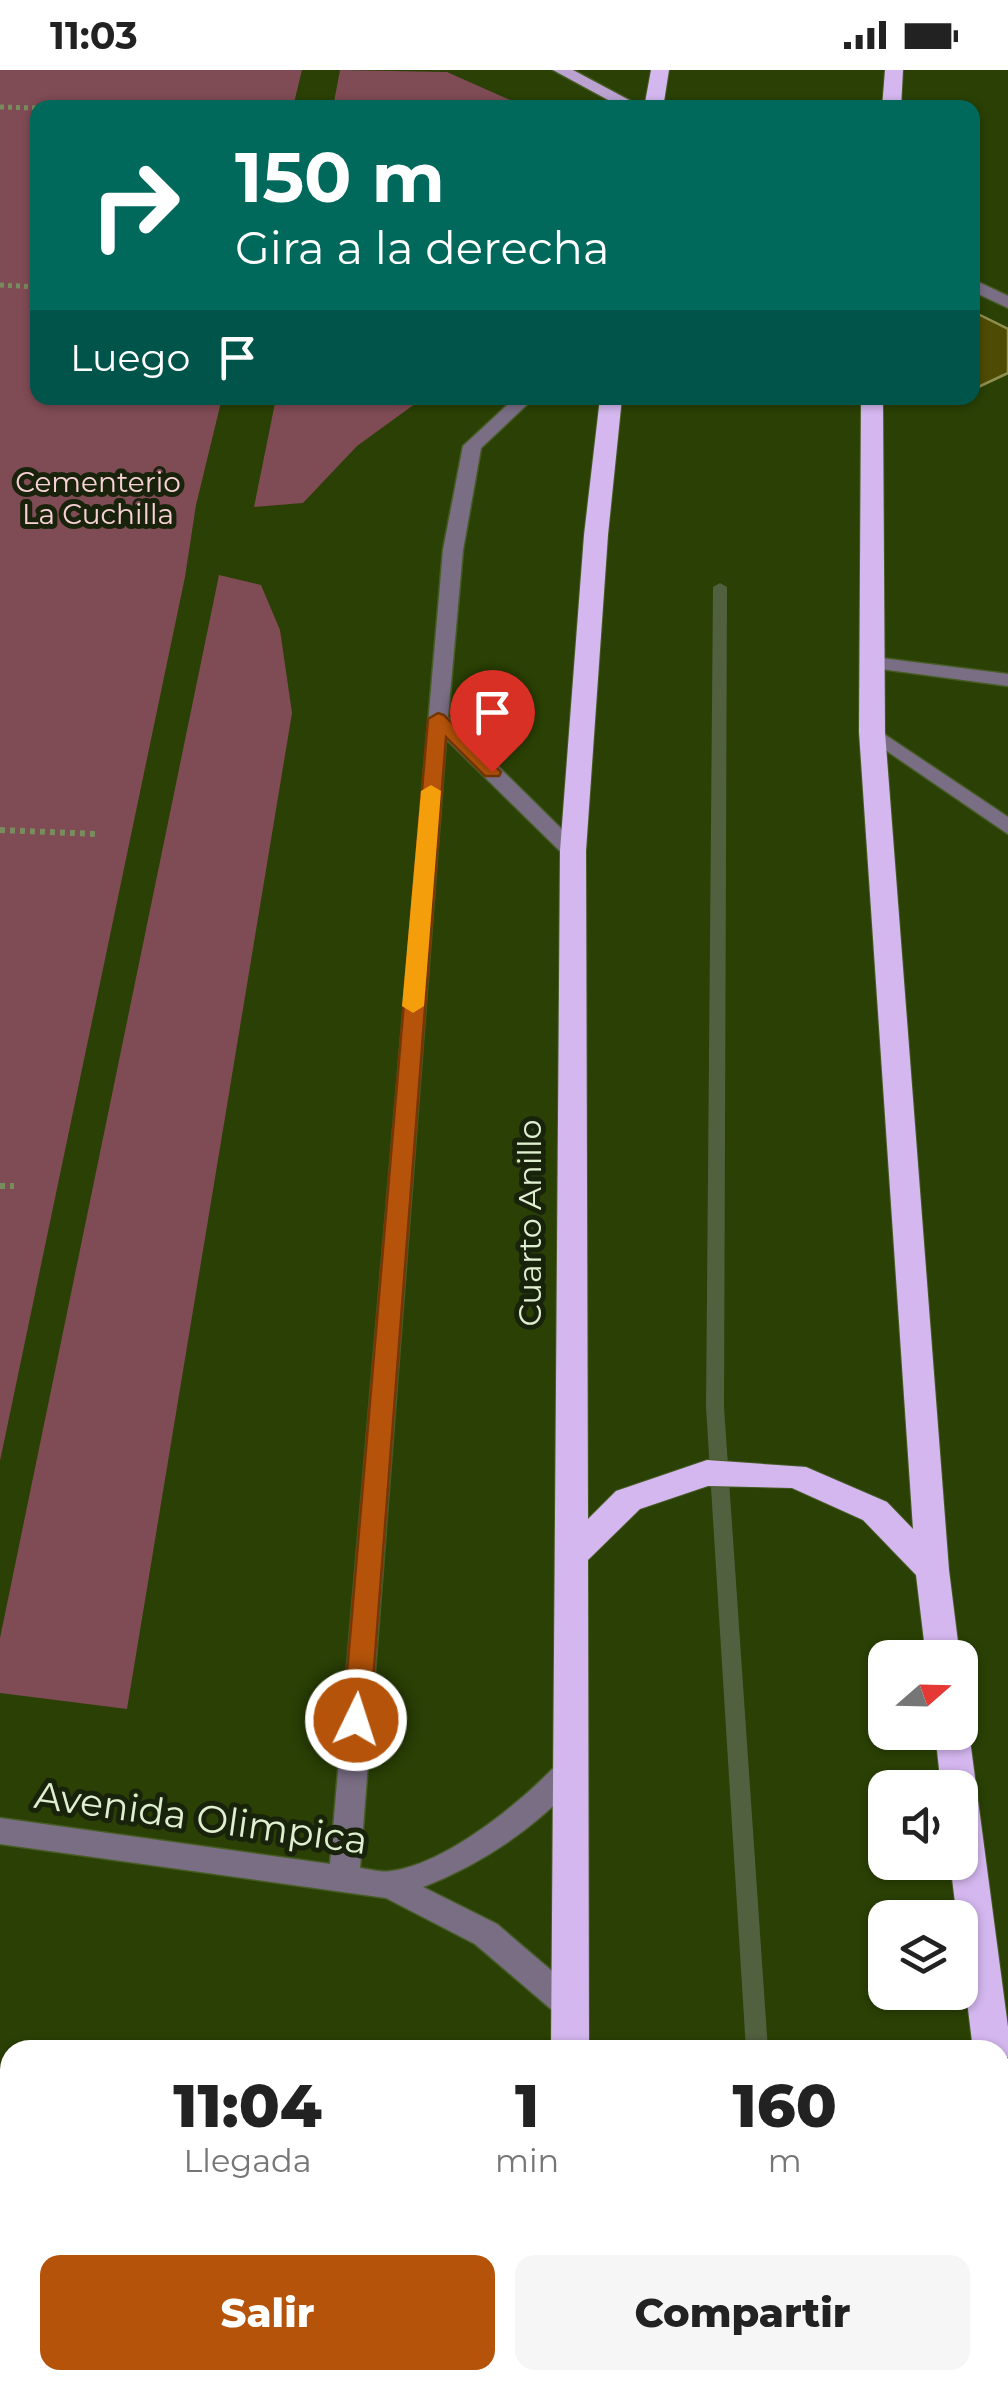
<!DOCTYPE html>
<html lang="es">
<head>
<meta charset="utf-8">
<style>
	body { margin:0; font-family:Montserrat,sans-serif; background:#f6f6f6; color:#222; height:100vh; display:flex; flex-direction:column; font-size:38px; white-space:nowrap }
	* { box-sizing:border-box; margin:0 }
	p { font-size:32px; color:#767676 }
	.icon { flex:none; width:55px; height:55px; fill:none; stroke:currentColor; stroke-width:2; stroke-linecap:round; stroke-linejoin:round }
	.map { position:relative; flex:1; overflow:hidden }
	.drawer { position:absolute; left:0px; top:1970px; width:1010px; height:350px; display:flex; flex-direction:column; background:#fff; border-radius:30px 30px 0 0; box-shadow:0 2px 8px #0004 }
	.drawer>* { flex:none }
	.top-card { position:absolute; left:30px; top:30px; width:950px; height:305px; border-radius:20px; box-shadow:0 2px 8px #0004; background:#00695c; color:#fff; overflow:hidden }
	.needle { width:65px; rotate:70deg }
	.controls { position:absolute; left:868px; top:1570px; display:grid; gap:20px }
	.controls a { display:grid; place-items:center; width:110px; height:110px; border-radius:20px; background:#fff; box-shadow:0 2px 8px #0004; font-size:50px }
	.pin { position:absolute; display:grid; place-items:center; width:85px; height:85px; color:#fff; margin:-102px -42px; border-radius:50% 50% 50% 0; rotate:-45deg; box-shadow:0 0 10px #0007 }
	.pin .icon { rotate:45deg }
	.me { position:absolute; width:110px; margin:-55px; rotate:4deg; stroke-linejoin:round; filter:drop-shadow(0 0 8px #0008) }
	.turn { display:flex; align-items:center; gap:35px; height:210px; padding:0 40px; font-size:45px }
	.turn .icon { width:130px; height:130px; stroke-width:2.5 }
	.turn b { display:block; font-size:70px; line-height:85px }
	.then { display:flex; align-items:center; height:95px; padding:0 40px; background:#0003; gap:20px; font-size:38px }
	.eta { display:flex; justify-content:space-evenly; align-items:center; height:170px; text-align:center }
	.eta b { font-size:60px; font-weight:800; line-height:70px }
	.primary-button { display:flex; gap:20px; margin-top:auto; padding:20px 40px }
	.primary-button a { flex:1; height:115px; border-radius:20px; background:#b45309; color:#fff; font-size:40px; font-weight:800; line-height:115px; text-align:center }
	.primary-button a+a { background:#f6f6f6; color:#222 }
	.status { display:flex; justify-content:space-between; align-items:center; height:70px; padding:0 50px; background:#fff; direction:ltr }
	.status svg { height:28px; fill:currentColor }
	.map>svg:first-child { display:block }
	.green { fill:#7f4b54 }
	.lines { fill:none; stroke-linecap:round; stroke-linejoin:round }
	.stream { fill:#51603f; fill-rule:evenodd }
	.building { fill:#4e4c04; stroke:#8f8f4f; stroke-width:2.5 }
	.minor-casing { stroke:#475c25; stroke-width:3 }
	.major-casing { stroke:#475c25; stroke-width:3 }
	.highway-casing { stroke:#475c25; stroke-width:2 }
	.path-far2 { stroke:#798c5d; stroke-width:5; stroke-dasharray:4 4; stroke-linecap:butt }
	.path-far1 { stroke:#798c5d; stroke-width:6; stroke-dasharray:5 5; stroke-linecap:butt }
	.path { stroke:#798c5d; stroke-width:8; stroke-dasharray:6 6; stroke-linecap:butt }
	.minor { fill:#7a6e85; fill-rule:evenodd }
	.major { fill:#bba2d1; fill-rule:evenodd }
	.highway { fill:#d4b7ef; fill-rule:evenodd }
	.route { fill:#b45309; stroke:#753606; stroke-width:2.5 }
	.slow { fill:#f59e0b }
	.labels { text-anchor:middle; stroke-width:10; stroke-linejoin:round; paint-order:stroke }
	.far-park-label { font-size:28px; fill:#f9d1d6; stroke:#19230c }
	.street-label { font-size:32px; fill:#e1efd1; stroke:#19230c }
	.near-street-label { font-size:38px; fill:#e1efd1; stroke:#19230c }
</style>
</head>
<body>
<div class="status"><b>11:03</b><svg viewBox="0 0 49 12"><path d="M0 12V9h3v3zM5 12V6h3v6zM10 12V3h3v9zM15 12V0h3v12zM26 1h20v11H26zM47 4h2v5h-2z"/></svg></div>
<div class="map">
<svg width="1008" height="2320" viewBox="0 0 1008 2320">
	<rect width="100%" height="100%" fill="#2a4004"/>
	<path class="green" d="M0,0H302L293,37L38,38V328H222L196,435L185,507L0,1391Z
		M340,0L447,2L526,37H333Z
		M276,328H423L357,376L303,433L254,437Z
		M219,505L261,515L280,560L292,643L127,1639L0,1623V1568Z
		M0,2198L10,2201V2310H189L195,2320H0Z"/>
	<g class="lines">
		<path class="stream" d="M720,513L727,517L724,1337L768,1980H746L706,1337L713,517Z
			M767,2310H791V2320H767Z"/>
	</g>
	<path class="building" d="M972,241L1008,259V303L972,320Z"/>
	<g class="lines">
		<g class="minor-casing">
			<path id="minor" d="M972,209L1008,226V238L972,221Z
				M515,328H534L481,378L463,480L448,647L584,781L581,786H565L446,669L360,1798C369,1799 382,1803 391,1801C446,1794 522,1732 559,1692L569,1689L579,1692L584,1701L579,1710C535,1758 484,1793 423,1817L497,1854L580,1925L585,1935L580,1945L569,1949L558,1945L475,1874L386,1828L0,1774V1748L330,1794L443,480L463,376Z
				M873,587L1008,604V616L866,597V589Z
				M872,656L1008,747V764L865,666L862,662Z
				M1000,1996L1008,1999V2035L1000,2032Z
				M0,2040L10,2042V2072L0,2070Z
				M0,2226L10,2228V2260L0,2258Z
				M101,2310H146L150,2320H105Z
				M411,2310H453L457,2320H415Z"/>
		</g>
		<g class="major-casing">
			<path id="major" d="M553,0H573L644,38H623Z"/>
		</g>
		<g class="highway-casing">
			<path id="highway" d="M651,0H669L663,38H644Z
				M885,0H903L901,38H882Z
				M600,328H622L608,465L586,781L588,1449L616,1421L707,1390L806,1397L887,1432L913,1459L859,662L861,328H883L885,662L949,1500L960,1588H926L916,1505L863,1450L792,1418L708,1416L640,1439L588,1490L589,1980H551L560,781L584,465Z
				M960,1650L969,1662L1008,1957V1987L1000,1994V1980H973L950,1792H960V1718H941L935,1662H960Z
				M1000,2025L1008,2028V2129L1000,2125Z
				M557,2310H599V2320H557Z"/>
		</g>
		<path class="path-far2" d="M0,37L38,38
			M0,215L38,217"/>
		<path class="path-far1" d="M0,760L97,764
			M0,1116H14"/>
		<path class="path" d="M3,2320L10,2291"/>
		<use href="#minor" class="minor"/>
		<use href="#major" class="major"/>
		<use href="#highway" class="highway"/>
	</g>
	<path class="route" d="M438,643L444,645L501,702L499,706H485L446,667L370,1650L366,1658L356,1661L347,1658L343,1650L428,649Z"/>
	<path class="slow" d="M431,715L441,721L424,936L413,943L402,936L421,721Z"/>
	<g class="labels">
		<g class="far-park-label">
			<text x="98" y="422">Cementerio<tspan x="98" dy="32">La Cuchilla</tspan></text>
		</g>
		<g class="street-label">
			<text transform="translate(530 1153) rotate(-90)" y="11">Cuarto Anillo</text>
		</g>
		<g class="near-street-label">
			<text transform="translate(201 1748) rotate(8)" y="13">Avenida Olimpica</text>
		</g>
	</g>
</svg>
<div class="controls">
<a><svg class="needle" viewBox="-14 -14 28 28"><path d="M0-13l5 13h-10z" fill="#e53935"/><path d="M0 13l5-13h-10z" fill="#767676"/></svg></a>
<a><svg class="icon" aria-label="sound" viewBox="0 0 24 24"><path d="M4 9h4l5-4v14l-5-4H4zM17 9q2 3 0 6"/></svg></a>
<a><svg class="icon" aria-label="layers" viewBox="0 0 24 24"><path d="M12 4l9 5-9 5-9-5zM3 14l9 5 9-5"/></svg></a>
</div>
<div class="pin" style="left:492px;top:702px;background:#d93025"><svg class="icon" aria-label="arrive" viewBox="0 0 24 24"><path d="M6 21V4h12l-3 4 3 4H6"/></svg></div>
<svg class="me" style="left:356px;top:1650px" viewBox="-20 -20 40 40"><circle r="17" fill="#b45309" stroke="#fff" stroke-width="3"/><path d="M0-11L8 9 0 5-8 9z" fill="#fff"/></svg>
<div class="top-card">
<div class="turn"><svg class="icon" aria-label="right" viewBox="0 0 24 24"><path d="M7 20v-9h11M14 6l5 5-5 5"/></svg><div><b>150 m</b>Gira a la derecha</div></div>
<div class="then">Luego<svg class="icon" aria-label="arrive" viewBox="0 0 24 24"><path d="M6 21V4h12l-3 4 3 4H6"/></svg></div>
</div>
<section class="drawer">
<div class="eta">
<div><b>11:04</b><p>Llegada</p></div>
<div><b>1</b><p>min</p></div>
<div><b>160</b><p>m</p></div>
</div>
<div class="primary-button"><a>Salir</a><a>Compartir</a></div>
</section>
</div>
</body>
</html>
